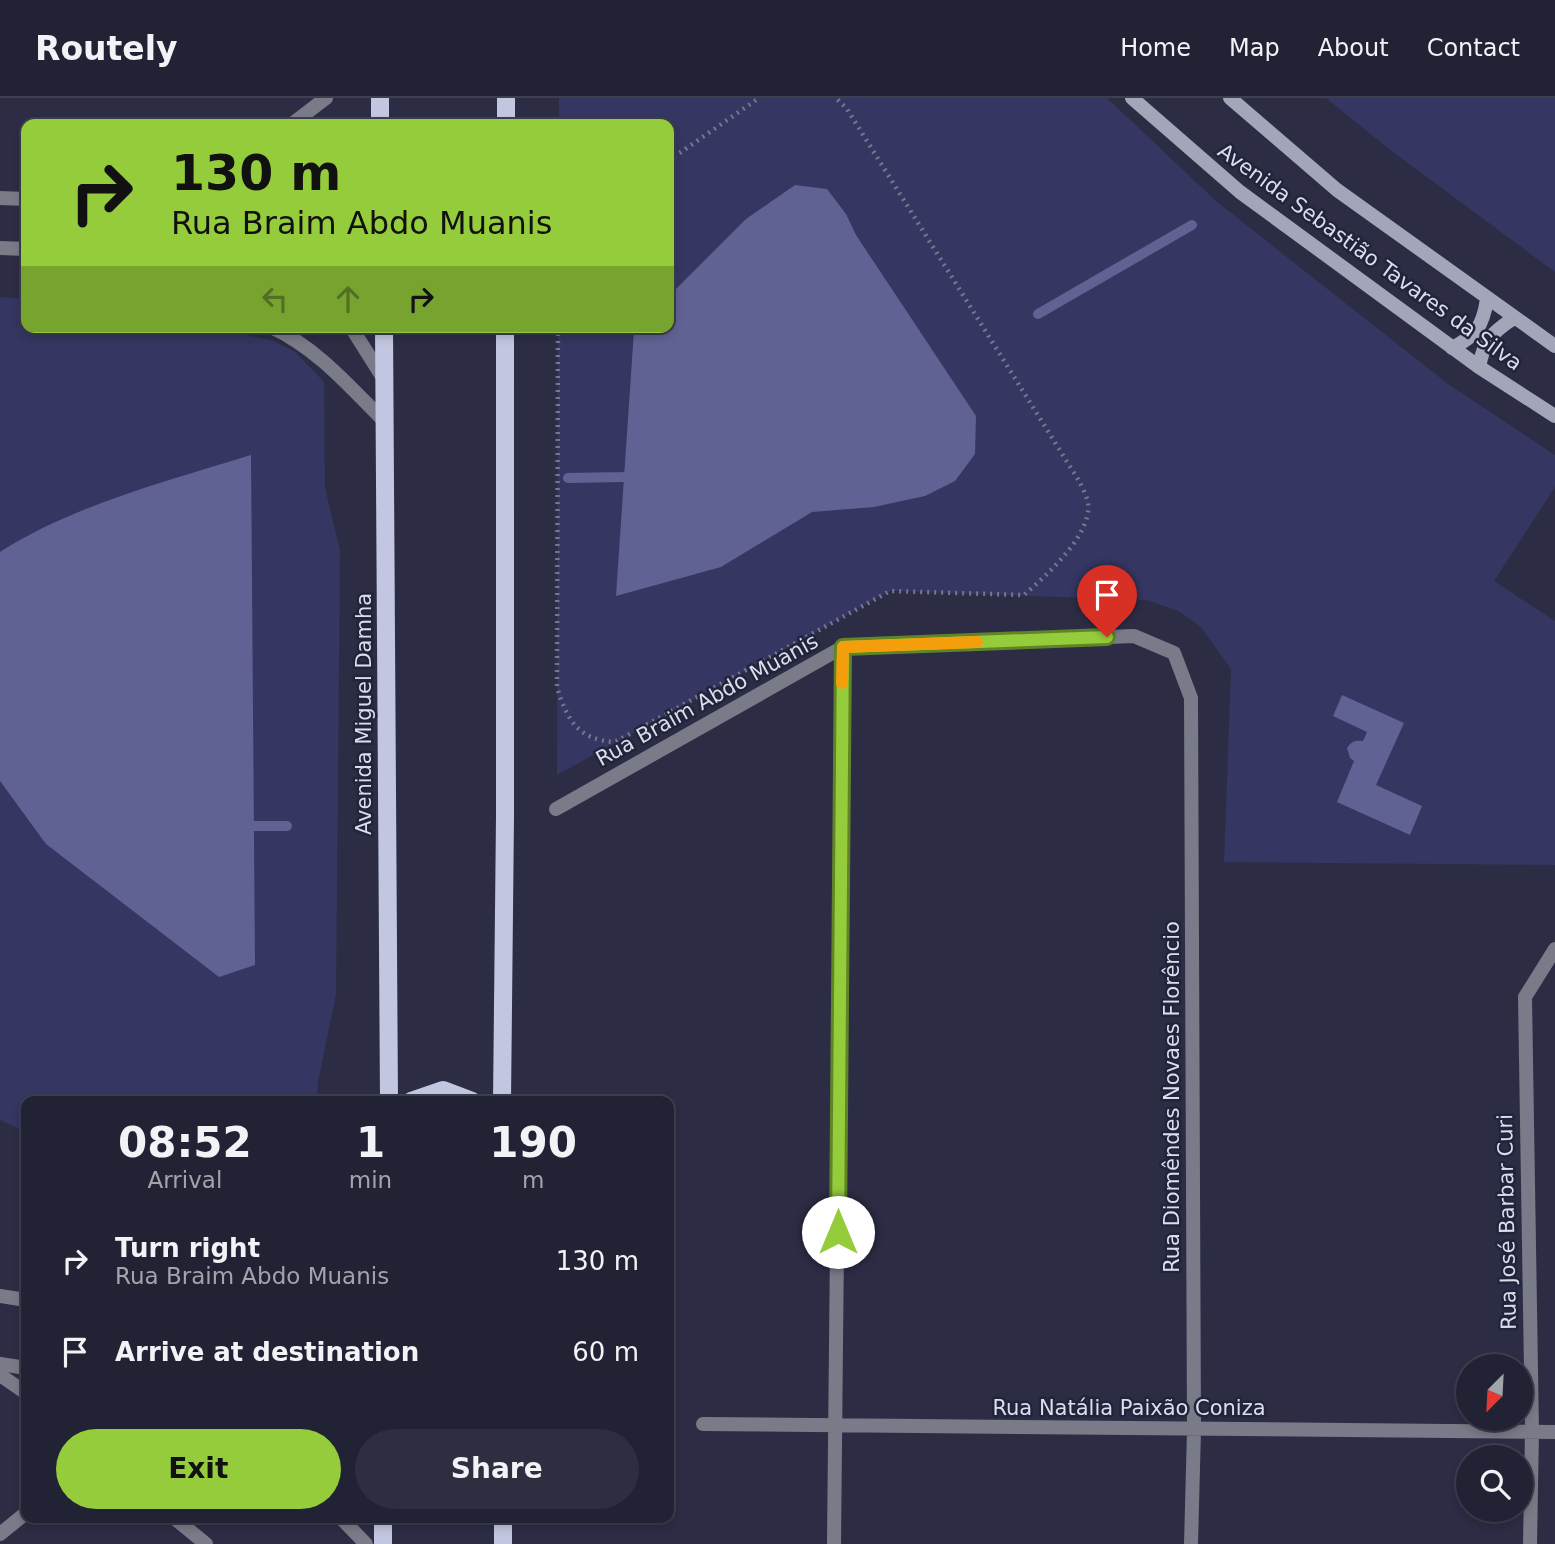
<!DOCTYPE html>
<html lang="en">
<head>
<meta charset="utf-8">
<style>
	body { margin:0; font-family:"DejaVu Sans",sans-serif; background:#2d2f40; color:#f1f3f6; height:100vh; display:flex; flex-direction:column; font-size:26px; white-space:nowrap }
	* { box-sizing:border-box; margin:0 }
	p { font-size:23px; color:#a2a4ac }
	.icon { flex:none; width:38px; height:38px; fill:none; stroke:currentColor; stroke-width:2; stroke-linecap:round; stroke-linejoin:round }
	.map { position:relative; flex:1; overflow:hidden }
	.details { position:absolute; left:21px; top:998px; width:653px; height:427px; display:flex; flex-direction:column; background:#212234; border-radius:14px; box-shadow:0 4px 10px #0003,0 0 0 2px #3e3f4f }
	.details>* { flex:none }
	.banner { position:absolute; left:21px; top:21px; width:653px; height:214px; border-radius:14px; box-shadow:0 4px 10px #0003,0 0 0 2px #3e3f4f; background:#95cc3b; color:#111; overflow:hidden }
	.needle { width:46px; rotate:204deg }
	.buttons { position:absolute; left:1456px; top:1256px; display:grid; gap:14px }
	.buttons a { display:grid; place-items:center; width:77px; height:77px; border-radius:50%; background:#212234; box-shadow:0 4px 10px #0003,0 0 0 2px #3e3f4f; font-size:35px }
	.pin { position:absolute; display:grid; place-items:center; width:60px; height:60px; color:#fff; margin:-72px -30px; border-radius:50% 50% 50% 0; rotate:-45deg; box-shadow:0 0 7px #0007 }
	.pin .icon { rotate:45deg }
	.me { position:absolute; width:77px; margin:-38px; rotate:0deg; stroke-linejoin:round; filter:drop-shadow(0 0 5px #0008) }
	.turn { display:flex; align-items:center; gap:24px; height:147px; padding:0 35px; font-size:32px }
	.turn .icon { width:91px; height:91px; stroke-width:2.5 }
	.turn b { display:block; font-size:49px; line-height:60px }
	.lanes { display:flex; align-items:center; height:66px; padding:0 35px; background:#0003; justify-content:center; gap:35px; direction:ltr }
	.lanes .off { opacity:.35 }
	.eta { display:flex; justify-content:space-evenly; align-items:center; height:119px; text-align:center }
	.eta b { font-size:42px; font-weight:600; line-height:49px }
	.cta { display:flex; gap:14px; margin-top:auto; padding:14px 35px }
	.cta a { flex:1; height:80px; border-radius:42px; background:#95cc3b; color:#111; font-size:28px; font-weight:600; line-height:80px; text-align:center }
	.cta a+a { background:#2d2f40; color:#f1f3f6 }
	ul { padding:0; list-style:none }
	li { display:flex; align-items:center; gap:21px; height:91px; padding:0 35px }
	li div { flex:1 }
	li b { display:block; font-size:26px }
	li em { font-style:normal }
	header { display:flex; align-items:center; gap:42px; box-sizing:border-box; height:98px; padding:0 35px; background:#212234; border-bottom:2px solid #3e3f4f }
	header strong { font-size:33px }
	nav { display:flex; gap:38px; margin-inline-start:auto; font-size:24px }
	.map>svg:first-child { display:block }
	.green { fill:#353661 }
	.water { fill:#606293 }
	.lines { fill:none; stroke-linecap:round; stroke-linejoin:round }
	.stream { stroke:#606293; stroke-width:10 }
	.path { stroke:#76778c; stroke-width:4.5; stroke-dasharray:2 5; stroke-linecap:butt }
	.service { stroke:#7a7b88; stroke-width:14 }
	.minor { stroke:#7a7b88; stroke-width:14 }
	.secondary { stroke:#a3a5b9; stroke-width:14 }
	.primary { stroke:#c3c6e0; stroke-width:18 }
	.route-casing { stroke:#618526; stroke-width:18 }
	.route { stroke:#95cc3b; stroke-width:12 }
	.slow { stroke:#f59e0b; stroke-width:12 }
	.labels { text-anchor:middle; stroke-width:5; stroke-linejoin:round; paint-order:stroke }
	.street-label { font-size:21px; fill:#dcdeee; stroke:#22243b }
</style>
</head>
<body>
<header>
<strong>Routely</strong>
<nav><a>Home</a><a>Map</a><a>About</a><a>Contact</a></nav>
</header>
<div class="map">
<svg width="1555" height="1446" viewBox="0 0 1555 1446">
	<rect width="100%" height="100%" fill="#2c2d45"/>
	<path class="green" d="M559,0H1107L1217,104L1448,286L1555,357V389L1494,483L1555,523V767L1224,764L1231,571L1200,528L1178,513L1147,502L890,493L557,677L558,229H668V26H559Z
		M1326,0H1555V174L1393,54Z
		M0,199L26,201V229H155L192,237H246L272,242L295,254L324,284L325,390L340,453L336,896L318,984L316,1003H26V1034L0,1022Z"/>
	<path class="water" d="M795,87L827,91L846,116L856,137L976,318L975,356L955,383L925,398L874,409L812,414L721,469L616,498L634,232L637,229H668L669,198L746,121Z
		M251,357L255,867L219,879L46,746L0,683V454C73,407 168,383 251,357Z
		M1342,597L1404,625L1376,687L1422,708L1410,737L1337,704L1354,663L1350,660L1347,650C1352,643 1355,642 1363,643L1367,634L1333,618Z"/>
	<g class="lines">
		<path class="stream" d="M1038,216L1192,127
			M568,380L624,379L634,375
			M242,724L254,728H287"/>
		<path class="path" d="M668,63L759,0
			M558,229L557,589C567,622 578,642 615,644L890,493L1024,497C1046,478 1093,436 1088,404C1086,397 1082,389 1079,383L847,11L836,0"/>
		<path class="service" d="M292,26L326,0
			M271,229C316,249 351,290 385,324
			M0,1277L26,1295
			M340,1419L366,1446"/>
		<path class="minor" d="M0,100L26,101
			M0,150L26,151
			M351,229L385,283
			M556,711L843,549L1134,538L1174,555L1191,600L1194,1332L1191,1446
			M0,1198L26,1202
			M0,1266L26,1270
			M703,1326L1555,1334
			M173,1419L206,1446
			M0,1436L26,1415
			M834,1446L843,549
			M1530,1446L1532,1334L1525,899L1555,851"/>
		<path class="secondary" d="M1132,0L1240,94L1479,269L1555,318
			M1230,0L1337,92L1555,248
			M1452,250C1476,238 1483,228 1487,201
			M1479,269C1484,243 1491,235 1514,220"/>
		<path class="primary" d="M380,0V26
			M506,26V0
			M384,229L389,1003
			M411,1003L443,992L472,1003
			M502,1003L505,718V229
			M383,1446V1419
			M503,1446V1419"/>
	</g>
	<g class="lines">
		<g class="route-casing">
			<path id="route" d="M838,1134L843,549L1107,539"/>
		</g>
		<use href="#route" class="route"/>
		<path class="slow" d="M842,585L843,549L977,544"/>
	</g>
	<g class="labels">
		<g class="street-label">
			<text transform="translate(1370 159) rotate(36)" y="7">Avenida Sebastião Tavares da Silva</text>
			<text transform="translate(707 602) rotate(-29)" y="7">Rua Braim Abdo Muanis</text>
			<text transform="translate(364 616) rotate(-90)" y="7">Avenida Miguel Damha</text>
			<text transform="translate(1172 999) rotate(-90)" y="7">Rua Diomêndes Novaes Florêncio</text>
			<text transform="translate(1507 1124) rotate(-91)" y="7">Rua José Barbar Curi</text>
			<text x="1129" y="1317">Rua Natália Paixão Coniza</text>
		</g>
	</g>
</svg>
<div class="buttons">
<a><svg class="needle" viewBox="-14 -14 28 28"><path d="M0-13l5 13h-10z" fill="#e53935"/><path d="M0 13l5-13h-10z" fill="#a2a4ac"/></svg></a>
<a><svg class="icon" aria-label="search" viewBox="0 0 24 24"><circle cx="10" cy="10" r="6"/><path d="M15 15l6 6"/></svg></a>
</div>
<div class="pin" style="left:1107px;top:539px;background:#d93025"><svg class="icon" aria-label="arrive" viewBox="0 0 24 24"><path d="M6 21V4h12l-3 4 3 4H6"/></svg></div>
<svg class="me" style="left:838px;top:1134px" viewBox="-20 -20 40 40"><circle r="19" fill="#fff"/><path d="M0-13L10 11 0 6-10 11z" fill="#95cc3b"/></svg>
<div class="banner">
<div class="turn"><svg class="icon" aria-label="right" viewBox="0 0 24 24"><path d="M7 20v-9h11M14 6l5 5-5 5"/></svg><div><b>130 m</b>Rua Braim Abdo Muanis</div></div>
<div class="lanes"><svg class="icon off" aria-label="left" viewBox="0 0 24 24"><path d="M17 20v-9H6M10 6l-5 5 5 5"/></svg><svg class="icon off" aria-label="ahead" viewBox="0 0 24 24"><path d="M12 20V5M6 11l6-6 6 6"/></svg><svg class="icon" aria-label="right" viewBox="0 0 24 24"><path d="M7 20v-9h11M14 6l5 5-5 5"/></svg></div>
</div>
<section class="details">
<div class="eta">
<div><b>08:52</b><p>Arrival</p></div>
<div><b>1</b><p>min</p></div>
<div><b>190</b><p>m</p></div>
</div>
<ul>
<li><svg class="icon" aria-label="right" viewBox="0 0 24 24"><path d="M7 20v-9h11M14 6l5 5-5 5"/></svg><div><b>Turn right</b><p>Rua Braim Abdo Muanis</p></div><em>130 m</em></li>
<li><svg class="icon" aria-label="arrive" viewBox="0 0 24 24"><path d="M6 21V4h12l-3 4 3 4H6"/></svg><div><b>Arrive at destination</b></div><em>60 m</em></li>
</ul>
<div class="cta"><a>Exit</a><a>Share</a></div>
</section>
</div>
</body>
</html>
